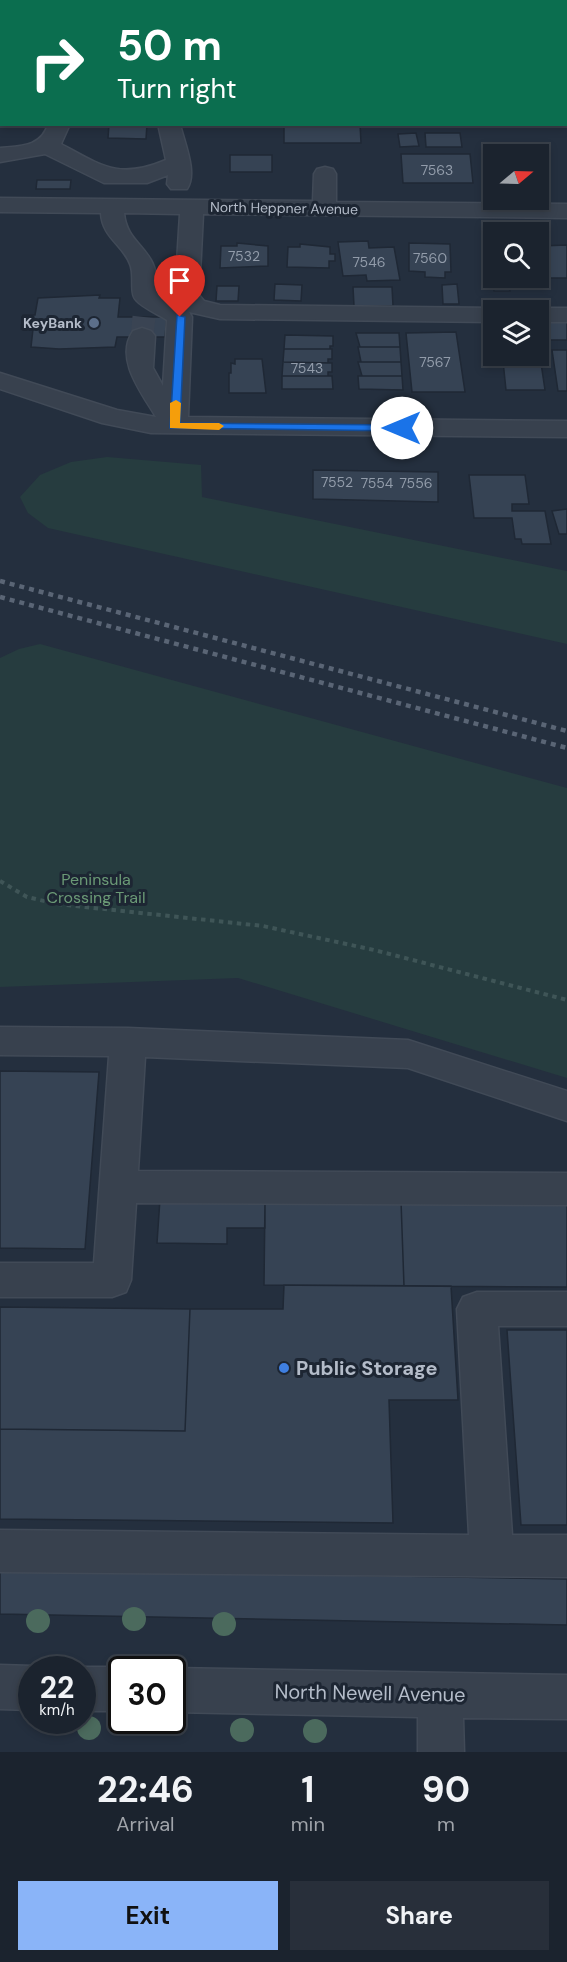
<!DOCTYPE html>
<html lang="en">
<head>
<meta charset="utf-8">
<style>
	body { margin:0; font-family:"DM Sans",sans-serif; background:#282f3a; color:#f1f3f6; height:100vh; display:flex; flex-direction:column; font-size:22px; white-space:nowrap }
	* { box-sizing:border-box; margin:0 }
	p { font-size:20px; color:#a0a4aa }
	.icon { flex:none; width:33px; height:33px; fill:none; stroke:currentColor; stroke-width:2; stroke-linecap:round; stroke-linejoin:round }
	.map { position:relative; height:1752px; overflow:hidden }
	.side { display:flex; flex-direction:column; background:#1b232e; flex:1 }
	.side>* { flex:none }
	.banner { position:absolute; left:0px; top:0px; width:567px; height:126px; box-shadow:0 3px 9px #0003,0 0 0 2px #39404a; background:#0b6e4f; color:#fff; overflow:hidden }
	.needle { width:39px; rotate:71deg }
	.buttons { position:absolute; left:483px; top:144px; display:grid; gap:12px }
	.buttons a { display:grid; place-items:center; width:66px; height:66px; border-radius:0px; background:#1b232e; box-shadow:0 3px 9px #0003,0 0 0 2px #39404a; font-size:30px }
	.speed { position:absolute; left:18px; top:1656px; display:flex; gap:12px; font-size:30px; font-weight:700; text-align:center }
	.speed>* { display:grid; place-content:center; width:78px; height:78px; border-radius:50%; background:#1b232e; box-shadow:0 3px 9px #0003,0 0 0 2px #39404a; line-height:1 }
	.speed small { font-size:15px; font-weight:400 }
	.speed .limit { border:3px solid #111; border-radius:9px; background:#fff; color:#111 }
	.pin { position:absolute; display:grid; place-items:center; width:51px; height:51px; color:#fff; margin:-62px -26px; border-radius:50% 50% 50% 0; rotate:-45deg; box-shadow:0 0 6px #0007 }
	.pin .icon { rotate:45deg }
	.me { position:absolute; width:66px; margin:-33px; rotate:270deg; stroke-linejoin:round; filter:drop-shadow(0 0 4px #0008) }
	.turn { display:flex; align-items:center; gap:21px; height:126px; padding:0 18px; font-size:27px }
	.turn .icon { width:78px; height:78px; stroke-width:2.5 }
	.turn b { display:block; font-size:42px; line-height:51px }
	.eta { display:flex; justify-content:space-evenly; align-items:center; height:102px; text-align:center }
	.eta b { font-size:36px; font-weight:700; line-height:42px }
	.button { display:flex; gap:12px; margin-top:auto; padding:12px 18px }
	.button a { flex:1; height:69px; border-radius:0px; background:#8ab4f8; color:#111; font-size:24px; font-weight:700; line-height:69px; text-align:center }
	.button a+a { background:#282f3a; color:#f1f3f6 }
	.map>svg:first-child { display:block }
	.green { fill:#263c3f }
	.building { fill:#364354; stroke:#1f2835; stroke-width:1.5 }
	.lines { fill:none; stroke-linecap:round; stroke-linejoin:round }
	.minor-tunnel { stroke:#3a4453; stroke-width:23; stroke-dasharray:23 12; stroke-linecap:butt }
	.minor-casing { stroke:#414a57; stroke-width:3 }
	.major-casing { stroke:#414a57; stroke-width:3 }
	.path { stroke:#3f5557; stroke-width:4; stroke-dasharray:4.5 4.5; stroke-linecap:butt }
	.minor { fill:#38414e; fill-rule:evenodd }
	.major { fill:#56606e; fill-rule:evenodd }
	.rail { stroke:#5a6575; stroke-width:4.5; stroke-dasharray:5 5; stroke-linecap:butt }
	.tree { fill:#4b6a5d }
	.route { fill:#1a73e8; stroke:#114b97; stroke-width:1.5 }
	.slow { fill:#f59e0b }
	.service-dot { fill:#5c6f8a; stroke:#1d2633; stroke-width:2 }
	.shop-dot { fill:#3f7fe0; stroke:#1d2633; stroke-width:2 }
	.labels { text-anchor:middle; stroke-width:6; stroke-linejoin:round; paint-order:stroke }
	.number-label { font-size:14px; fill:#929caa }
	.far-street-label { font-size:14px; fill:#b4bcc9; stroke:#1d2633 }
	.far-poi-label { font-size:14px; font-weight:bold; fill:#b4bcc9; stroke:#1d2633; text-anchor:end }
	.park-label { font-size:16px; fill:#6b9a76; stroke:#1d2633 }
	.near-poi-label { font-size:20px; font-weight:bold; fill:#b4bcc9; stroke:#1d2633; text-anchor:start }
	.near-street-label { font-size:20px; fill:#b4bcc9; stroke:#1d2633 }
</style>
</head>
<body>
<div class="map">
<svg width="567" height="1752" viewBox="0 0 567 1752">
	<rect width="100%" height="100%" fill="#242f3e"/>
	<path class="green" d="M107,457L201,465L202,497L567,571V644L48,528L28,513L20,497L40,475L71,462Z
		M40,644L567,788V1078L238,978L0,987V658L19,649Z"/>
	<path class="building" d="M65,124H98L97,127H65Z
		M109,124H147L146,139L108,138Z
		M284,124H360L361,143H284Z
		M416,133L419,146L400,147L398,134Z
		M425,133H460L462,147H426Z
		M520,146L541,148L542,166H538V154H494V165H486L485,147Z
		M401,154H470L473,183H403Z
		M230,155H272V172H230Z
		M37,180H71L70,189H36Z
		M368,241L369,248L394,247L400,280L367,281L366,275L343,276L338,242Z
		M237,243L268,246V266L220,268L221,246H237Z
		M409,243L450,244L451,272H445V278L425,277V272L409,271Z
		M300,244L330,247V254H335V261H329V268L287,267L288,247H300Z
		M567,245V278H546L538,257V251H542L540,246Z
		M488,247H494V278L527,279H512L513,283L508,284L510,291H494L492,279L487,273L484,252H489Z
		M275,284L302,285L301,301L274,300Z
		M457,284L459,304H443L442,285Z
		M217,286H239L238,301H216Z
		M353,287H392L393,306H354Z
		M100,295L99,298H120L118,317H167L165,337H117L115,347L59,349L31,347L33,329H21L23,315H35L38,298Z
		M545,320H567V340H548Z
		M456,332L465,392H412L406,333Z
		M356,333H399L400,347H360Z
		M285,335L333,336V346H330V349H284Z
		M485,340H494V356H538V343L545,390H506L503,361H487Z
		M358,347H400L401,362H361Z
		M284,349H332V359H328V363L283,362Z
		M552,350H567V391H558Z
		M235,359H262L266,393H229V373H231V363L235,364Z
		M283,362L332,363V372H328V376H282Z
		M358,362H401L402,376H362Z
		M282,376H332L333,389H282Z
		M358,376H402L403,390L359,389Z
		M313,470L438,472V502L313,499Z
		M469,475H525L529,504H512V511H545L551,544H522L521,539H515L512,518H474Z
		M567,509V534H559L552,511Z
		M0,1071L99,1072L85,1249L0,1248Z
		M160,1199L265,1200V1228H227V1244L157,1243Z
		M265,1200L401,1201L404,1286L264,1285Z
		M401,1201L567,1202V1287L404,1286Z
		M284,1285L451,1286L458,1400H389L393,1523L0,1519V1429L185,1431L190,1309H283Z
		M0,1307L190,1309L185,1431L0,1429Z
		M507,1330H567V1525H521Z
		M0,1569L567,1579V1625L0,1614Z"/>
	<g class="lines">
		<path class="minor-tunnel" d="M142,336L144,317"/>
		<g class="minor-casing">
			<path id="minor" d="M101,0H121L100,2Z
				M300,0H320V2H300Z
				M0,29H2V41H0Z
				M566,33H567V45H566Z
				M566,82H567V94H566Z
				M48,124H70L61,144C102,166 119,180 166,160L158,124H180C184,142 198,173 187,189H171L167,184L168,175L147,183H104L45,154L0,162V148C20,146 42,147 48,124Z
				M325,167L333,169L336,174V202L567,204V218L203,214L199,295L204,301L220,305L494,308L503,310H494V322L220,319L189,312L192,317L188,417L567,421V437L151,433L102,423L0,389V373L117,410L156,417C142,393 114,359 133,331L142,328L151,331L155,336L153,368L163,386L167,320C158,314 143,308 136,300C129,293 135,274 130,264C123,245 102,237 101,213L0,212V198L313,201L314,174L317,169ZM124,213L180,214L175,295L185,309L157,293C160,246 127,248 124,213Z
				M538,308H567V322H538V310H529Z
				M0,1027L128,1028L408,1040L567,1091V1121L408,1068L145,1057L138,1171L567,1173V1205L136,1203L131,1280L126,1292L112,1297H0V1263H94L109,1056L0,1055Z
				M477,1292H567V1326H498L512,1535H567V1577L0,1572V1530L469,1535L457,1309L463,1297Z
				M0,1665L32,1666L41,1670H32V1710L0,1709Z
				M82,1667H122L129,1670H122V1711H82V1670H75Z
				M172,1668L567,1675V1719L463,1718L464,1752H418V1717L172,1712V1670H167Z"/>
		</g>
		<g class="major-casing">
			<path id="major" d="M11,0H31V2H11Z
				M0,104H2L0,125Z"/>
		</g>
		<path class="path" d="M0,881L27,897L57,904L263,926L374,950L567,1000"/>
		<use href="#minor" class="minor"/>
		<use href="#major" class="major"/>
		<path class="rail" d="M0,581L567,731
			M0,597L567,748"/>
	</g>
	<g class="tree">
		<circle cx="134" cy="1619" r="12"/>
		<circle cx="38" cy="1621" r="12"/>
		<circle cx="224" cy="1624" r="12"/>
		<circle cx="89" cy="1728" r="12"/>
		<circle cx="242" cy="1730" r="12"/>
		<circle cx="315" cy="1731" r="12"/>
	</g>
	<path class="route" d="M177,315L185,317L180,423L402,425L407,428L402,431L170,428Z"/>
	<path class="slow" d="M176,400L181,403L180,423H219L224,426L219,430L170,428V403Z"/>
	<circle class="service-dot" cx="94" cy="323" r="6"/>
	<circle class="shop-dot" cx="284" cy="1368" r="6"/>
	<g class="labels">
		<g class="number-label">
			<text x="437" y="175">7563</text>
			<text x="244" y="261">7532</text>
			<text x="430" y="263">7560</text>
			<text x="369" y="267">7546</text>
			<text x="435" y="367">7567</text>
			<text x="307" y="373">7543</text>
			<text x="337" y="487">7552</text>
			<text x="377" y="488">7554</text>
			<text x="416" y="488">7556</text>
		</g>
		<g class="far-street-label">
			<text transform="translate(284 208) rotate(1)" y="5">North Heppner Avenue</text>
		</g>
		<g class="far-poi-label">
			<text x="82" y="328">KeyBank</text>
		</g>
		<g class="park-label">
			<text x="96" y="885">Peninsula<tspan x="96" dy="18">Crossing Trail</tspan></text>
		</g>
		<g class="near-poi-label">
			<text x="296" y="1375">Public Storage</text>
		</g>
		<g class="near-street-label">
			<text transform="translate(370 1693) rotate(1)" y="7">North Newell Avenue</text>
		</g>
	</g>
</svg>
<div class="buttons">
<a><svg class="needle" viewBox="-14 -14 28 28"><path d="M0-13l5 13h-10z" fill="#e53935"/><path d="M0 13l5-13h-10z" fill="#a0a4aa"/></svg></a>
<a><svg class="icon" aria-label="search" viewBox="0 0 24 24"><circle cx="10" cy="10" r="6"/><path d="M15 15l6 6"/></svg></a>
<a><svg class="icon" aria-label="layers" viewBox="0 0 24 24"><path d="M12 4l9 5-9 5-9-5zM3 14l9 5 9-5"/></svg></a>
</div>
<div class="speed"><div>22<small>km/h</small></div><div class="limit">30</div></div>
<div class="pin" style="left:180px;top:317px;background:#d93025"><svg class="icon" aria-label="arrive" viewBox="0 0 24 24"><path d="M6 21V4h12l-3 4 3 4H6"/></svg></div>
<svg class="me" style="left:402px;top:428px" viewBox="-20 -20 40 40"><circle r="19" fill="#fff"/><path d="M0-13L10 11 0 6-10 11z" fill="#1a73e8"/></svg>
<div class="banner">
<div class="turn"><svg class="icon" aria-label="right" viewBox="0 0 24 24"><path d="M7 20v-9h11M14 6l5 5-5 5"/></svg><div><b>50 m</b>Turn right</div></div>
</div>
</div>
<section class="side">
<div class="eta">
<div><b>22:46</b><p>Arrival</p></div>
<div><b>1</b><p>min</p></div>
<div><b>90</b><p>m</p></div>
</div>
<div class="button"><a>Exit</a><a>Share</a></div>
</section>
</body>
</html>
